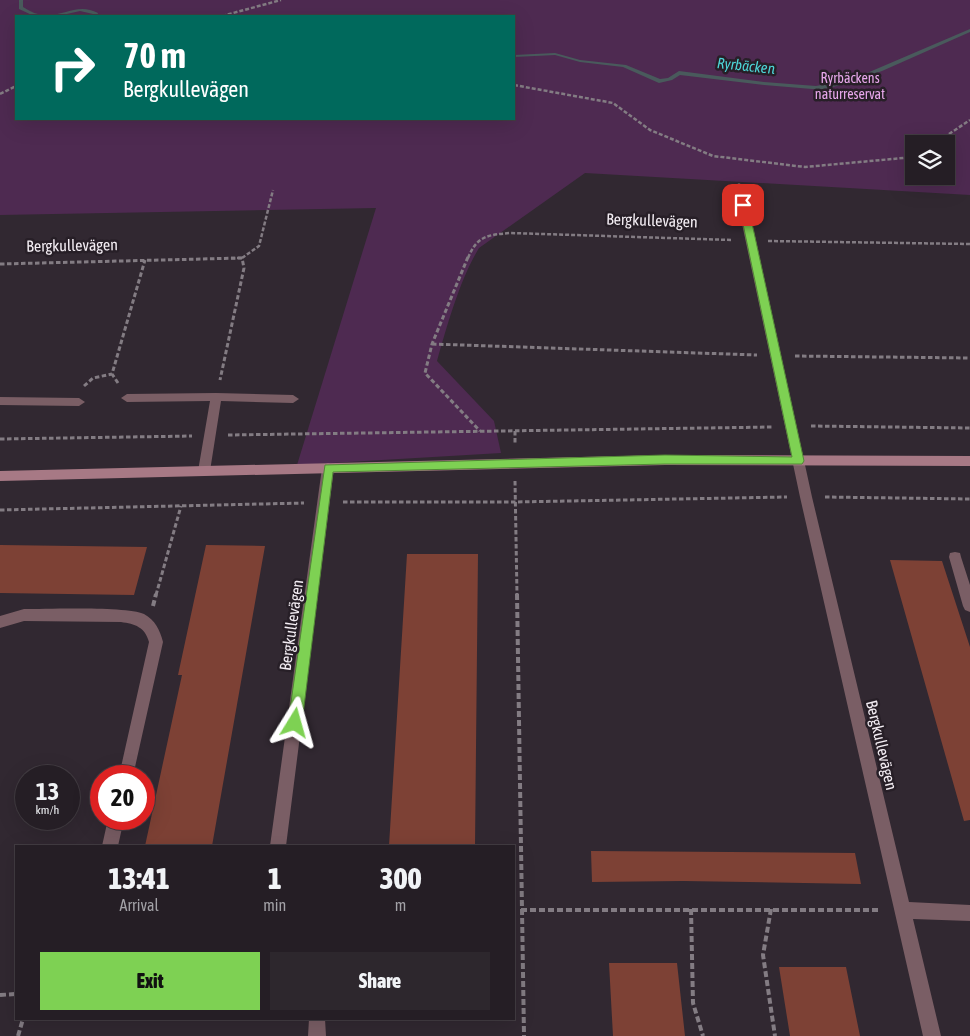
<!DOCTYPE html>
<html lang="en">
<head>
<meta charset="utf-8">
<style>
	body { margin:0; font-family:"Asap Condensed",sans-serif; background:#2d272d; color:#f1f3f6; height:100vh; display:flex; flex-direction:column; font-size:19px; white-space:nowrap }
	* { box-sizing:border-box; margin:0 }
	p { font-size:16px; color:#a3a2a7 }
	.icon { flex:none; width:28px; height:28px; fill:none; stroke:currentColor; stroke-width:2; stroke-linecap:round; stroke-linejoin:round }
	.map { position:relative; flex:1; overflow:hidden }
	.drawer { position:absolute; left:15px; top:845px; width:500px; height:175px; display:flex; flex-direction:column; background:#251e25; border-radius:0px; box-shadow:0 5px 20px #0002,0 0 0 1px #423c42 }
	.drawer>* { flex:none }
	.top-card { position:absolute; left:15px; top:15px; width:500px; height:105px; border-radius:0px; box-shadow:0 5px 20px #0002,0 0 0 1px #423c42; background:#00695c; color:#fff; overflow:hidden }
	.fabs { position:absolute; left:905px; top:135px; display:grid; gap:10px }
	.fabs a { display:grid; place-items:center; width:50px; height:50px; border-radius:0px; background:#251e25; box-shadow:0 5px 20px #0002,0 0 0 1px #423c42; font-size:25px }
	.speed { position:absolute; left:15px; top:765px; display:flex; gap:10px; font-size:25px; font-weight:700; text-align:center }
	.speed>* { display:grid; place-content:center; width:65px; height:65px; border-radius:50%; background:#251e25; box-shadow:0 5px 20px #0002,0 0 0 1px #423c42; line-height:1 }
	.speed small { font-size:12px; font-weight:400 }
	.speed .limit { border:8px solid #d22; background:#fff; color:#111 }
	.pin { position:absolute; display:grid; place-items:center; width:42px; height:42px; color:#fff; margin:-21px; border-radius:10px; box-shadow:0 2px 8px #0006 }
	.me { position:absolute; width:55px; margin:-28px; rotate:8deg; stroke-linejoin:round; filter:drop-shadow(0 0 4px #0008) }
	.turn { display:flex; align-items:center; gap:18px; height:105px; padding:0 25px; font-size:22px }
	.turn .icon { width:65px; height:65px; stroke-width:2.5 }
	.turn b { display:block; font-size:35px; line-height:42px }
	.eta { display:flex; justify-content:space-evenly; align-items:center; height:85px; text-align:center }
	.eta b { font-size:30px; font-weight:800; line-height:35px }
	.action { display:flex; gap:10px; margin-top:auto; padding:10px 25px }
	.action a { flex:1; height:58px; border-radius:0px; background:#7ed153; color:#111; font-size:20px; font-weight:800; line-height:58px; text-align:center }
	.action a+a { background:#2d272d; color:#f1f3f6 }
	.map>svg:first-child { display:block }
	.green { fill:#4e2a51; fill-rule:evenodd }
	.lines { fill:none; stroke-linecap:round; stroke-linejoin:round }
	.stream { fill:#495a5c; fill-rule:evenodd }
	.building { fill:#7d4135 }
	.path-far2 { stroke:#837c83; stroke-width:2.5; stroke-dasharray:4 2; stroke-linecap:butt }
	.path-far1 { stroke:#837c83; stroke-width:3; stroke-dasharray:4.5 2.5; stroke-linecap:butt }
	.path { stroke:#837c83; stroke-width:4; stroke-dasharray:6 3; stroke-linecap:butt }
	.lane { fill:#7a5e65; fill-rule:evenodd }
	.street { fill:#7a5e65; fill-rule:evenodd }
	.secondary { fill:#a77985; fill-rule:evenodd }
	.route { fill:#7ed153; stroke:#528836 }
	.labels { text-anchor:middle; stroke-width:5; stroke-linejoin:round; paint-order:stroke }
	.far-park-label { font-size:14px; fill:#e8a8ec; stroke:#271f27 }
	.far-water-label { font-size:15px; font-style:italic; fill:#4dd6d7; stroke:#271f27 }
	.street-label { font-size:16px; fill:#f3edf3; stroke:#271f27 }
</style>
</head>
<body>
<div class="map">
<svg width="970" height="1036" viewBox="0 0 970 1036">
	<rect width="100%" height="100%" fill="#312831"/>
	<path class="green" d="M0,0H970V195L585,173L479,248C460,279 447,326 437,361L494,421L501,453L297,465L376,208L0,215ZM16,16H514V119H16ZM914,144H946V176H914Z"/>
	<g class="lines">
		<path class="stream" d="M19,0H23V7C28,10 33,13 38,14C60,20 76,1 98,13L97,16H93V14L80,11L58,16H34L19,9Z
			M970,29V32L882,71L845,84L824,89H812L764,85L680,75L672,80L659,83L623,67L580,62L555,55L514,57V55L555,53L580,60L626,65L660,79L668,78L679,71L764,82L816,86L842,81L860,76Z"/>
	</g>
	<path class="building" d="M0,545L147,547L134,595L0,593Z
		M206,545L265,546L212,846H145L182,675H178Z
		M407,554H478L475,846H389Z
		M890,560L942,561L970,647V820L964,821Z
		M591,851L855,853L861,884L683,881L592,882Z
		M609,963H677L685,1036H613Z
		M779,967H846L860,1036H790Z"/>
	<g class="lines">
		<path class="path-far2" d="M222,16L281,0
			M514,85L613,103L650,130L713,156L805,167L914,157
			M0,94L16,86
			M934,144L970,120
			M768,241L970,244
			M231,258H242
			M242,258L259,246L273,190
			M468,258C477,236 487,235 510,233L732,240"/>
		<path class="path-far1" d="M468,257L432,344L425,373L480,431
			M0,264L242,258L244,268L220,380
			M432,344L757,355
			M795,356L970,358
			M118,383L112,374L145,260
			M84,386L93,378L112,374
			M811,426L970,428
			M515,431V445
			M228,435L772,427
			M0,439L192,436
			M515,481L517,595
			M825,497L970,499
			M343,502H515L787,497
			M0,510L304,503
			M156,595L181,506"/>
		<path class="path" d="M517,594L524,1036
			M153,606L156,594
			M691,909L693,1003L703,1036
			M771,909L763,955L775,1036
			M521,910H881
			M0,995L16,994
			M18,1036L23,1019"/>
		<path class="lane" d="M739,183L744,186L812,497L909,902L970,905V921L913,919L941,1036H923L800,497L734,186Z
			M216,393L293,395L299,399L293,403L221,401L210,471L208,474H200L198,471L210,401L127,402L121,398L127,394Z
			M0,397L79,398L85,402L79,406L0,405Z
			M328,463L332,465L334,468L286,846H270L322,468L324,465Z
			M955,552L960,553L961,557L970,585V612L965,610L963,606L949,557L950,553Z"/>
		<path class="street" d="M24,609C47,609 127,606 144,614C155,620 160,630 163,642L133,776H119L149,642C145,627 135,624 121,622L24,621L0,628V616Z
			M108,819H124L118,846H102Z
			M309,1019H325L326,1036H308Z"/>
		<path class="secondary" d="M665,455L970,456V466L665,465L0,481V471Z"/>
	</g>
	<path class="route" d="M743,202L748,205L804,461L802,464H665L333,472L302,723L300,727L295,729L290,727L288,723L325,465L665,455L792,457L739,205Z"/>
	<g class="labels">
		<g class="far-park-label">
			<text x="850" y="83">Ryrbäckens<tspan x="850" dy="16">naturreservat</tspan></text>
		</g>
		<g class="far-water-label">
			<text transform="translate(746 66) rotate(6)" y="5">Ryrbäcken</text>
		</g>
		<g class="street-label">
			<text transform="translate(652 220) rotate(2)" y="6">Bergkullevägen</text>
			<text transform="translate(72 245) rotate(-1)" y="6">Bergkullevägen</text>
			<text transform="translate(291 625) rotate(-82)" y="6">Bergkullevägen</text>
			<text transform="translate(882 745) rotate(77)" y="6">Bergkullevägen</text>
		</g>
	</g>
</svg>
<div class="fabs">
<a><svg class="icon" aria-label="layers" viewBox="0 0 24 24"><path d="M12 4l9 5-9 5-9-5zM3 14l9 5 9-5"/></svg></a>
</div>
<div class="speed"><div>13<small>km/h</small></div><div class="limit">20</div></div>
<div class="pin" style="left:743px;top:205px;background:#d93025"><svg class="icon" aria-label="arrive" viewBox="0 0 24 24"><path d="M6 21V4h12l-3 4 3 4H6"/></svg></div>
<svg class="me" style="left:295px;top:723px" viewBox="-20 -20 40 40"><path d="M0-17L14 15 0 8-14 15z" fill="#7ed153" stroke="#fff" stroke-width="4"/></svg>
<div class="top-card">
<div class="turn"><svg class="icon" aria-label="right" viewBox="0 0 24 24"><path d="M7 20v-9h11M14 6l5 5-5 5"/></svg><div><b>70 m</b>Bergkullevägen</div></div>
</div>
<section class="drawer">
<div class="eta">
<div><b>13:41</b><p>Arrival</p></div>
<div><b>1</b><p>min</p></div>
<div><b>300</b><p>m</p></div>
</div>
<div class="action"><a>Exit</a><a>Share</a></div>
</section>
</div>
</body>
</html>
